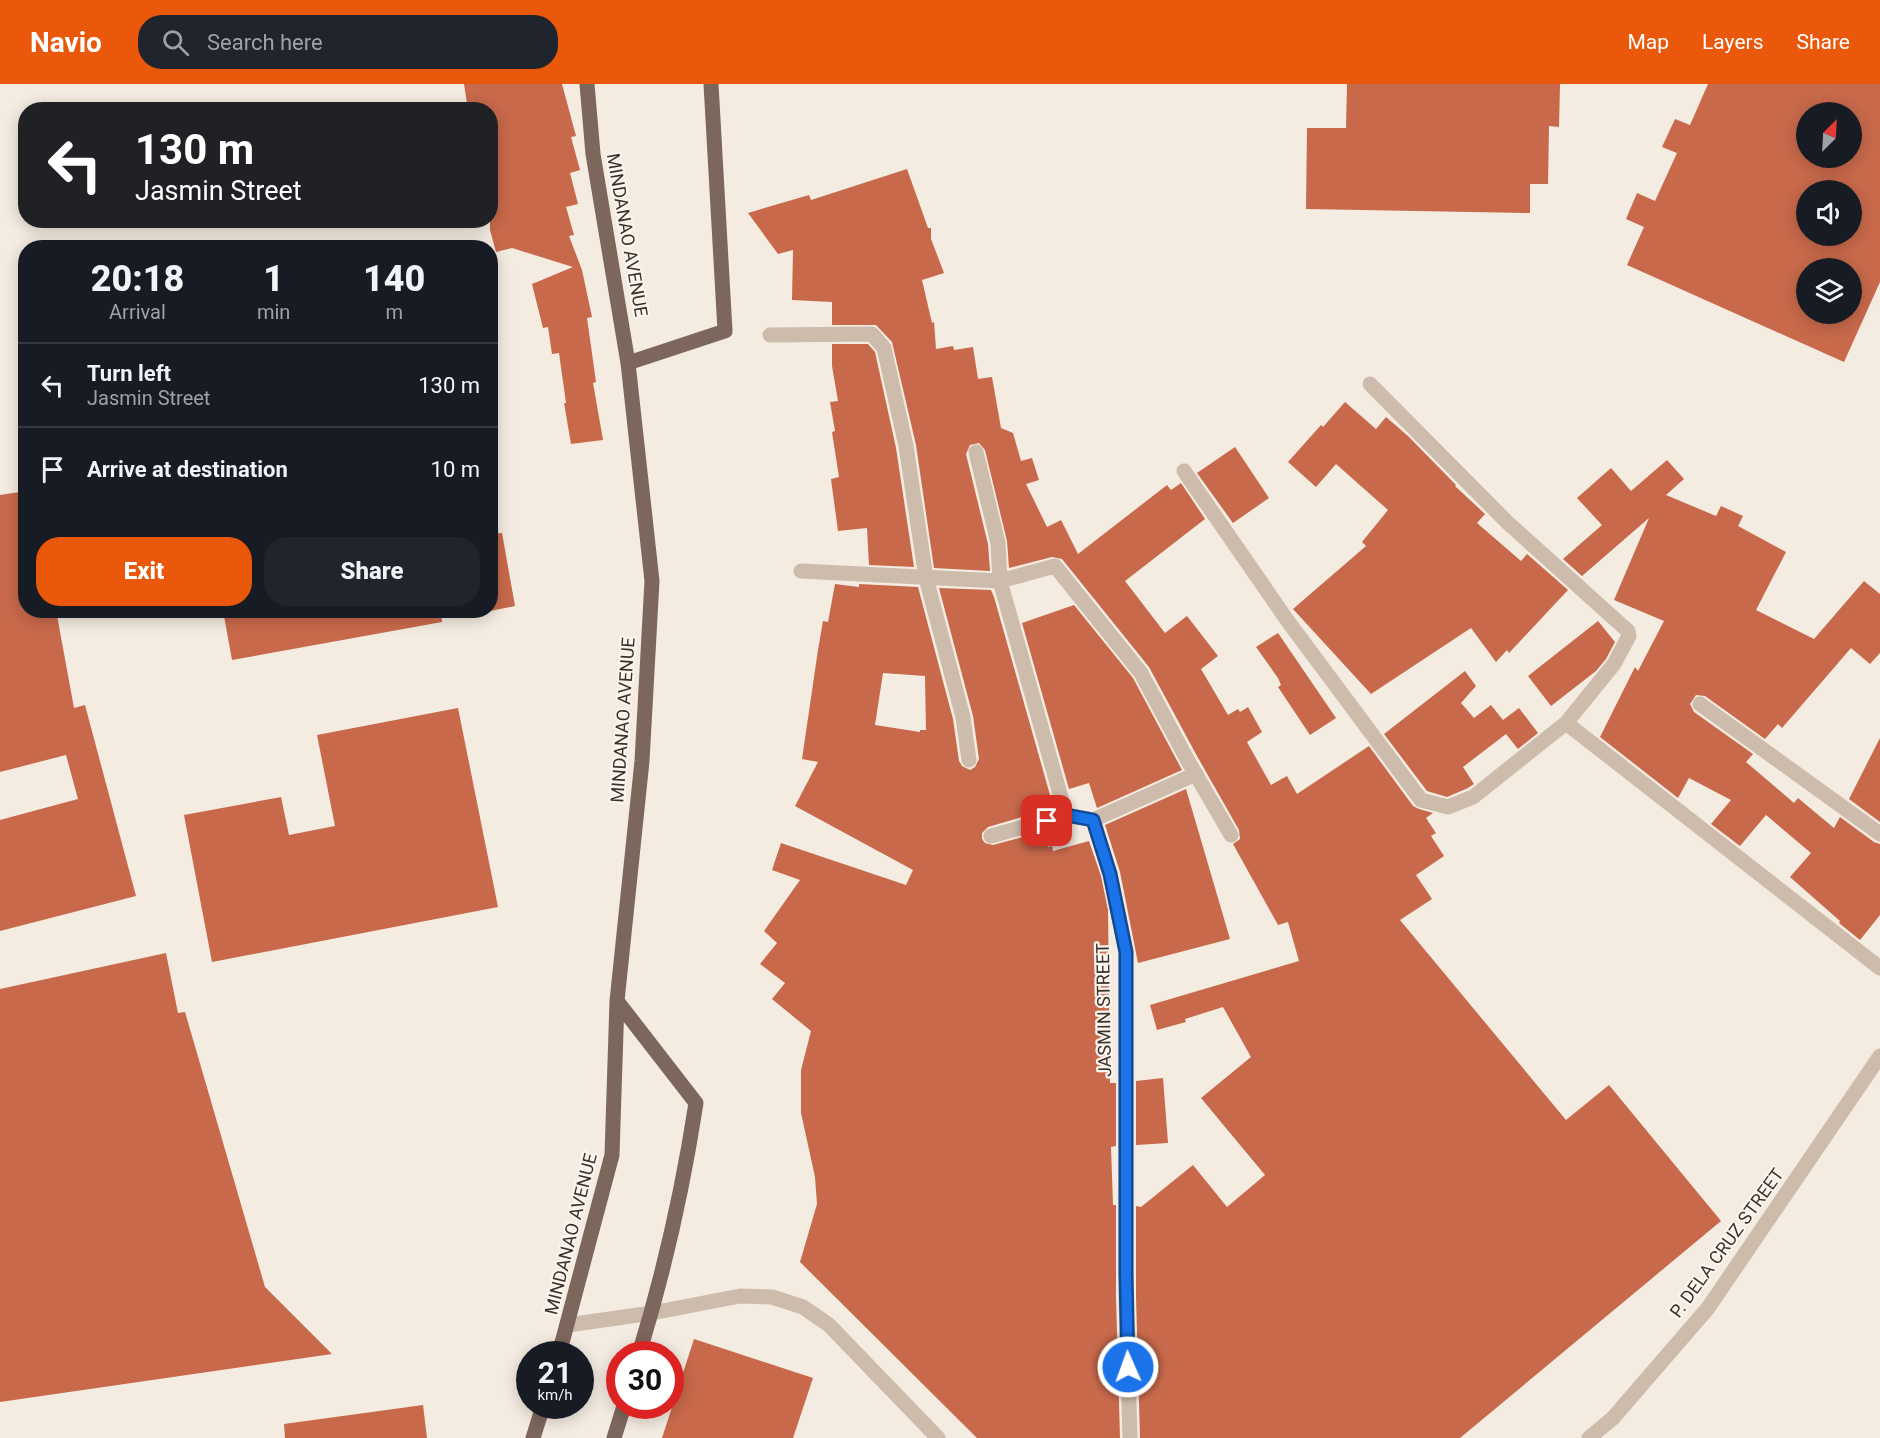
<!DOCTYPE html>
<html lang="en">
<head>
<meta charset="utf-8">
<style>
	body { margin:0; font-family:Roboto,sans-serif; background:#20242c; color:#f1f3f6; height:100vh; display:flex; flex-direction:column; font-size:22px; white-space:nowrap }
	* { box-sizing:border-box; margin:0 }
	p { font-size:20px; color:#9ea1a6 }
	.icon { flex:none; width:33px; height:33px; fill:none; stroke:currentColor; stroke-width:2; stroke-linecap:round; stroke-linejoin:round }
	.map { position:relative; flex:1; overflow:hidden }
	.details { position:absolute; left:18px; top:156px; width:480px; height:378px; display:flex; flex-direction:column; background:#171b24; border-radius:24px; box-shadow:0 3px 15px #0003 }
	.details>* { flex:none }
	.hud { position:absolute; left:18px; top:18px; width:480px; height:126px; border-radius:24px; box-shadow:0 3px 15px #0003; background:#202124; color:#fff; overflow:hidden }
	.needle { width:39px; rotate:24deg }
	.tools { position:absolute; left:1796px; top:18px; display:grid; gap:12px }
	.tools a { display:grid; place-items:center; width:66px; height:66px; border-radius:50%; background:#171b24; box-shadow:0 3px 15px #0003; font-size:30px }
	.speed { position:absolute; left:516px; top:1257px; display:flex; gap:12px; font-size:30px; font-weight:700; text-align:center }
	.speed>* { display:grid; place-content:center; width:78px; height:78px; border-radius:50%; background:#171b24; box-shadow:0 3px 15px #0003; line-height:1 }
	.speed small { font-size:15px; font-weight:400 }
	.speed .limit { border:9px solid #d22; background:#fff; color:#111 }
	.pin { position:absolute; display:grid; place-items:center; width:51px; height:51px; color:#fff; margin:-26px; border-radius:12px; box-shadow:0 3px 9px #0006 }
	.me { position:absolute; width:66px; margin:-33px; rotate:358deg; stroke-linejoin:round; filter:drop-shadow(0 0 4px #0008) }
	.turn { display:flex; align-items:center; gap:21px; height:126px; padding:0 18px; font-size:27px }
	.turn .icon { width:78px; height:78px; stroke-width:2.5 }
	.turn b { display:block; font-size:42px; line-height:51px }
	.eta { display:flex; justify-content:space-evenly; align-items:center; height:102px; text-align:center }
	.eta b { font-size:36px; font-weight:800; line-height:42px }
	.button { display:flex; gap:12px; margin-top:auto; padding:12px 18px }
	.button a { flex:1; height:69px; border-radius:24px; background:#ea580c; color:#fff; font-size:24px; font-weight:800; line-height:69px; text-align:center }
	.button a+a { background:#20242c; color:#f1f3f6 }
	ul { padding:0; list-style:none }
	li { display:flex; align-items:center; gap:18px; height:84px; padding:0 18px; border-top:2px solid #363941 }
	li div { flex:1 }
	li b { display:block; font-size:22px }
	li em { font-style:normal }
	header { display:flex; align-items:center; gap:36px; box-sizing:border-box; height:84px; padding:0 30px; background:#ea580c; color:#fff }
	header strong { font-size:28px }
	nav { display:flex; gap:33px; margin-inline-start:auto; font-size:21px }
	.search { width:420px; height:54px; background:#20242c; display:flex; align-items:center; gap:15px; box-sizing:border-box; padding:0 21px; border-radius:24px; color:#9ea1a6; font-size:22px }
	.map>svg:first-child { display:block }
	.building { fill:#c8694b; fill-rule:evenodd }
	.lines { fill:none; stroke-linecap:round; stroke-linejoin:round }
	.street { stroke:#cdbbac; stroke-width:15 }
	.primary { stroke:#7d675c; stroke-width:15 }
	.route-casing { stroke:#114b97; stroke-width:15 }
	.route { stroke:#1a73e8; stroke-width:10 }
	.labels { text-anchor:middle; stroke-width:4.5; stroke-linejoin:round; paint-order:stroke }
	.street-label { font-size:18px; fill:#3b302b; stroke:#fbf5ee }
</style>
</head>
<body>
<header>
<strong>Navio</strong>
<div class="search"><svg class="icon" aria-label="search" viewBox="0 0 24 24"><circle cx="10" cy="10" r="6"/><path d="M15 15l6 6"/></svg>Search here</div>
<nav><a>Map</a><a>Layers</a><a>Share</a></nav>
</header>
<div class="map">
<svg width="1880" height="1354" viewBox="0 0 1880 1354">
	<rect width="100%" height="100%" fill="#f4ebe1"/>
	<path class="building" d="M464,0H562L576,52L571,53L580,86L570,89L578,120L566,123L574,151L569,152L582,186L592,233L587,234L596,298L593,299L603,356L571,360L564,319H566L559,269L552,270L548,243L543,244L532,200L573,183L512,164L496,168L490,146V26H468Z
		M1347,0H1560L1559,43L1549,42L1548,100H1530V129L1306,125L1307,44H1346Z
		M1708,0H1880V198L1844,278L1627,181L1644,143L1626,135L1637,109L1655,117L1677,69L1662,63L1675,35L1690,41ZM1806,28H1851V74H1806ZM1806,106H1851V152H1806ZM1806,184H1851V230H1806Z
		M907,85L928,144H931V155L944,189L922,196L932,239L934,238L936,265L953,262L954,266L973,263L978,295L992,293L1001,344L1013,349L1021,377L1032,374L1039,396L1026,400L1047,443L1061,436L1078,470L1167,401L1171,406L1181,399L1205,435L1125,497L1165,549L1187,532L1218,572L1201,585L1228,631L1238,625L1240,628L1248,623L1262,648L1247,658L1271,701L1287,692L1297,710L1369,662L1413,722L1419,725L1433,729L1426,734L1436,749L1431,752L1444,772L1416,791L1432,815L1400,836L1566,1036L1609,1001L1721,1137L1460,1354H1140L1136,1213V1122L1141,1123L1193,1081L1227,1123L1265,1091L1201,1014L1251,973L1223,923L1185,935L1186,938L1157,946L1150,921L1299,877L1288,838L1278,841L1233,760L1240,755L1239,746L1197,672L1149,583L1062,475L1052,473L1009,484L1007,457L985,366L979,359L970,361L966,370L988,460L990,487L934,484L916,361L892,258L876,241H832V218L792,216L793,166L778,170L748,129L809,111L811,116Z
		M832,260H868L875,268L896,364L914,483L869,481L867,444L838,447L831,395L839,393L832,348L835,347L830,318L838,317L832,282Z
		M1345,318L1376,345L1386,333L1408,352L1456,401L1455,402L1485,430L1477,439L1521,477L1527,470L1568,506L1509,569L1507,566L1496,578L1471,544L1371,610L1293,525L1366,462L1362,458L1388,426L1336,380L1316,403L1288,378L1321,341L1323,343Z
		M1235,363L1269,414L1233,439L1197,389Z
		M1667,376L1684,395L1666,411L1716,432L1721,422L1743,432L1738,442L1786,468L1756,526L1814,555L1864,497L1880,510V569L1870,580L1851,564L1782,644L1778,640L1765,655L1705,612L1696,611L1690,620L1694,628L1753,670L1746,678L1794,719L1798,714L1834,744L1840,733L1874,758L1880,760V831L1860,856L1839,839L1840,837L1790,793L1811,769L1766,731L1740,762L1711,740L1731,716L1689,694L1678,714L1600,653L1635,583L1638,587L1664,537L1614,516L1649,434L1582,492L1563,475L1602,441L1577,414L1611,384L1631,407Z
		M26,407V526H56L74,624L85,621L136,812L0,847V736L78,715L66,671L0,688V411Z
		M502,449L515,522L490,527V450Z
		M835,500L859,503V500L918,503L953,635L959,677L962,682L970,686L975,683L979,675L973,632L939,504L991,506L994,513L1050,711L1032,718L1036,729L988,743L982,749V755L985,759L993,761L1042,748L1048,763L1052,762L1053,767L1089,757L1101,792L1108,826L1110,999H1116V1062L1111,1063L1113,1121H1116V1213L1120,1354H977L800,1178L817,1120L815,1093L801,1029V986L811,947L772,915L785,899L760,880L777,859L764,847L800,796L772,786L781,759L906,801L913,786L795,722L818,678L802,675L818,566L823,537L828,538ZM883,589L925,592L926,646H920V648L875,641Z
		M1074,521L1133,594L1182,686L1097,724L1089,699L1069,705L1022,539Z
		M254,526H441L442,538L232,576L224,532Z
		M1598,537L1615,558L1606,575L1596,587L1551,622L1528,592Z
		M1278,549L1336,634L1310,651L1278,603L1281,601L1278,594L1256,563Z
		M1465,587L1476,602L1461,619L1474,634L1491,621L1503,636L1519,624L1538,649L1518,665L1506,650L1463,683L1474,700L1468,704L1447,713L1427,707L1384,650Z
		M458,624L498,823L212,878L184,731L281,713L289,751L335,742L317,651Z
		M1880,654V738L1849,715Z
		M1186,705L1230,855L1138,879L1120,788L1105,741Z
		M166,869L178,929L185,928L265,1203L332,1270L0,1318V905Z
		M1163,994L1168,1059L1136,1061V997Z
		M694,1255L813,1294L793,1354H662Z
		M423,1321L427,1354H285L284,1340Z"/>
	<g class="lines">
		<path class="street" d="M770,251L872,250L884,264L906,362L926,494L963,633L969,676
			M976,368L998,459L1000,497L1066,731L1093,736
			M1184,387L1287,536L1421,716L1448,723L1473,713L1566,639L1614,580L1629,552L1628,547L1508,439L1370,300
			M801,487L1000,497L1055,482L1141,589L1188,677L1231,751
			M1700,620L1880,750
			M1566,639L1880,884
			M1093,736L1110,790L1126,868V1213L1130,1354
			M1093,736L1196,690
			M991,752L1066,731
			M568,1241L652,1229L740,1212L772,1213L803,1223L829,1241L938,1354
			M1589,1354L1613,1334L1708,1224L1880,972"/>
		<path class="primary" d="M628,279L725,247L711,0
			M617,917L696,1019C683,1104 664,1188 639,1270
			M559,1270L612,1071L617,917L642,677L652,497L628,279L593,70L587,0
			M533,1354L543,1322
			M614,1354L624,1322"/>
	</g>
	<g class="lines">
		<g class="route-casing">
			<path id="route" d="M1047,737L1066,731L1093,736L1110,790L1126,868V1190L1128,1283"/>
		</g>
		<use href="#route" class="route"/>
	</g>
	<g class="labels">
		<g class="street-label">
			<text transform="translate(627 151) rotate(80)" y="6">MINDANAO AVENUE</text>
			<text transform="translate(623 636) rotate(-86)" y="6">MINDANAO AVENUE</text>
			<text transform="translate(1104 926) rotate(-91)" y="6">JASMIN STREET</text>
			<text transform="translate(571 1150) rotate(-76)" y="6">MINDANAO AVENUE</text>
			<text transform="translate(1727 1159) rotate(-54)" y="6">P. DELA CRUZ STREET</text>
		</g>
	</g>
</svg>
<div class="tools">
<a><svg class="needle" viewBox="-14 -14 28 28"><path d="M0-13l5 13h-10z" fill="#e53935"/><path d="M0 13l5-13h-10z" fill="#9ea1a6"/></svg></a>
<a><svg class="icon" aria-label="sound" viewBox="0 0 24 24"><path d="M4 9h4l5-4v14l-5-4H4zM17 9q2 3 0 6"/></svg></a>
<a><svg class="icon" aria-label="layers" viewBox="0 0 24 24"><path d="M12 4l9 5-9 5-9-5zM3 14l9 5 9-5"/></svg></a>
</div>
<div class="speed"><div>21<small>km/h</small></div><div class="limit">30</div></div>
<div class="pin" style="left:1047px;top:737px;background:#d93025"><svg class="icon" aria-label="arrive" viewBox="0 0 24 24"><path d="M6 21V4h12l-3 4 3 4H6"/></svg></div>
<svg class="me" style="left:1128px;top:1283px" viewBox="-20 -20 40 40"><circle r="17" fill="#1a73e8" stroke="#fff" stroke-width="3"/><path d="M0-11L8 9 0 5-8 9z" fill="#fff"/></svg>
<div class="hud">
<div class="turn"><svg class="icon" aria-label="left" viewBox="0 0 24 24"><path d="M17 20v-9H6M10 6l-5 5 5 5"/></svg><div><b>130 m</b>Jasmin Street</div></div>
</div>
<section class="details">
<div class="eta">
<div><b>20:18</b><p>Arrival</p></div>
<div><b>1</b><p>min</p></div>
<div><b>140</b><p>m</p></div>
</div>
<ul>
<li><svg class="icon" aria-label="left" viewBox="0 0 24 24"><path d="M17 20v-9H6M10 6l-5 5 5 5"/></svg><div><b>Turn left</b><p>Jasmin Street</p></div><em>130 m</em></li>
<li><svg class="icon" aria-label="arrive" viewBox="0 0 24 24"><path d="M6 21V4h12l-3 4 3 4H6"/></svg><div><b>Arrive at destination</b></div><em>10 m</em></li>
</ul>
<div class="button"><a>Exit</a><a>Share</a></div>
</section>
</div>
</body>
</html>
